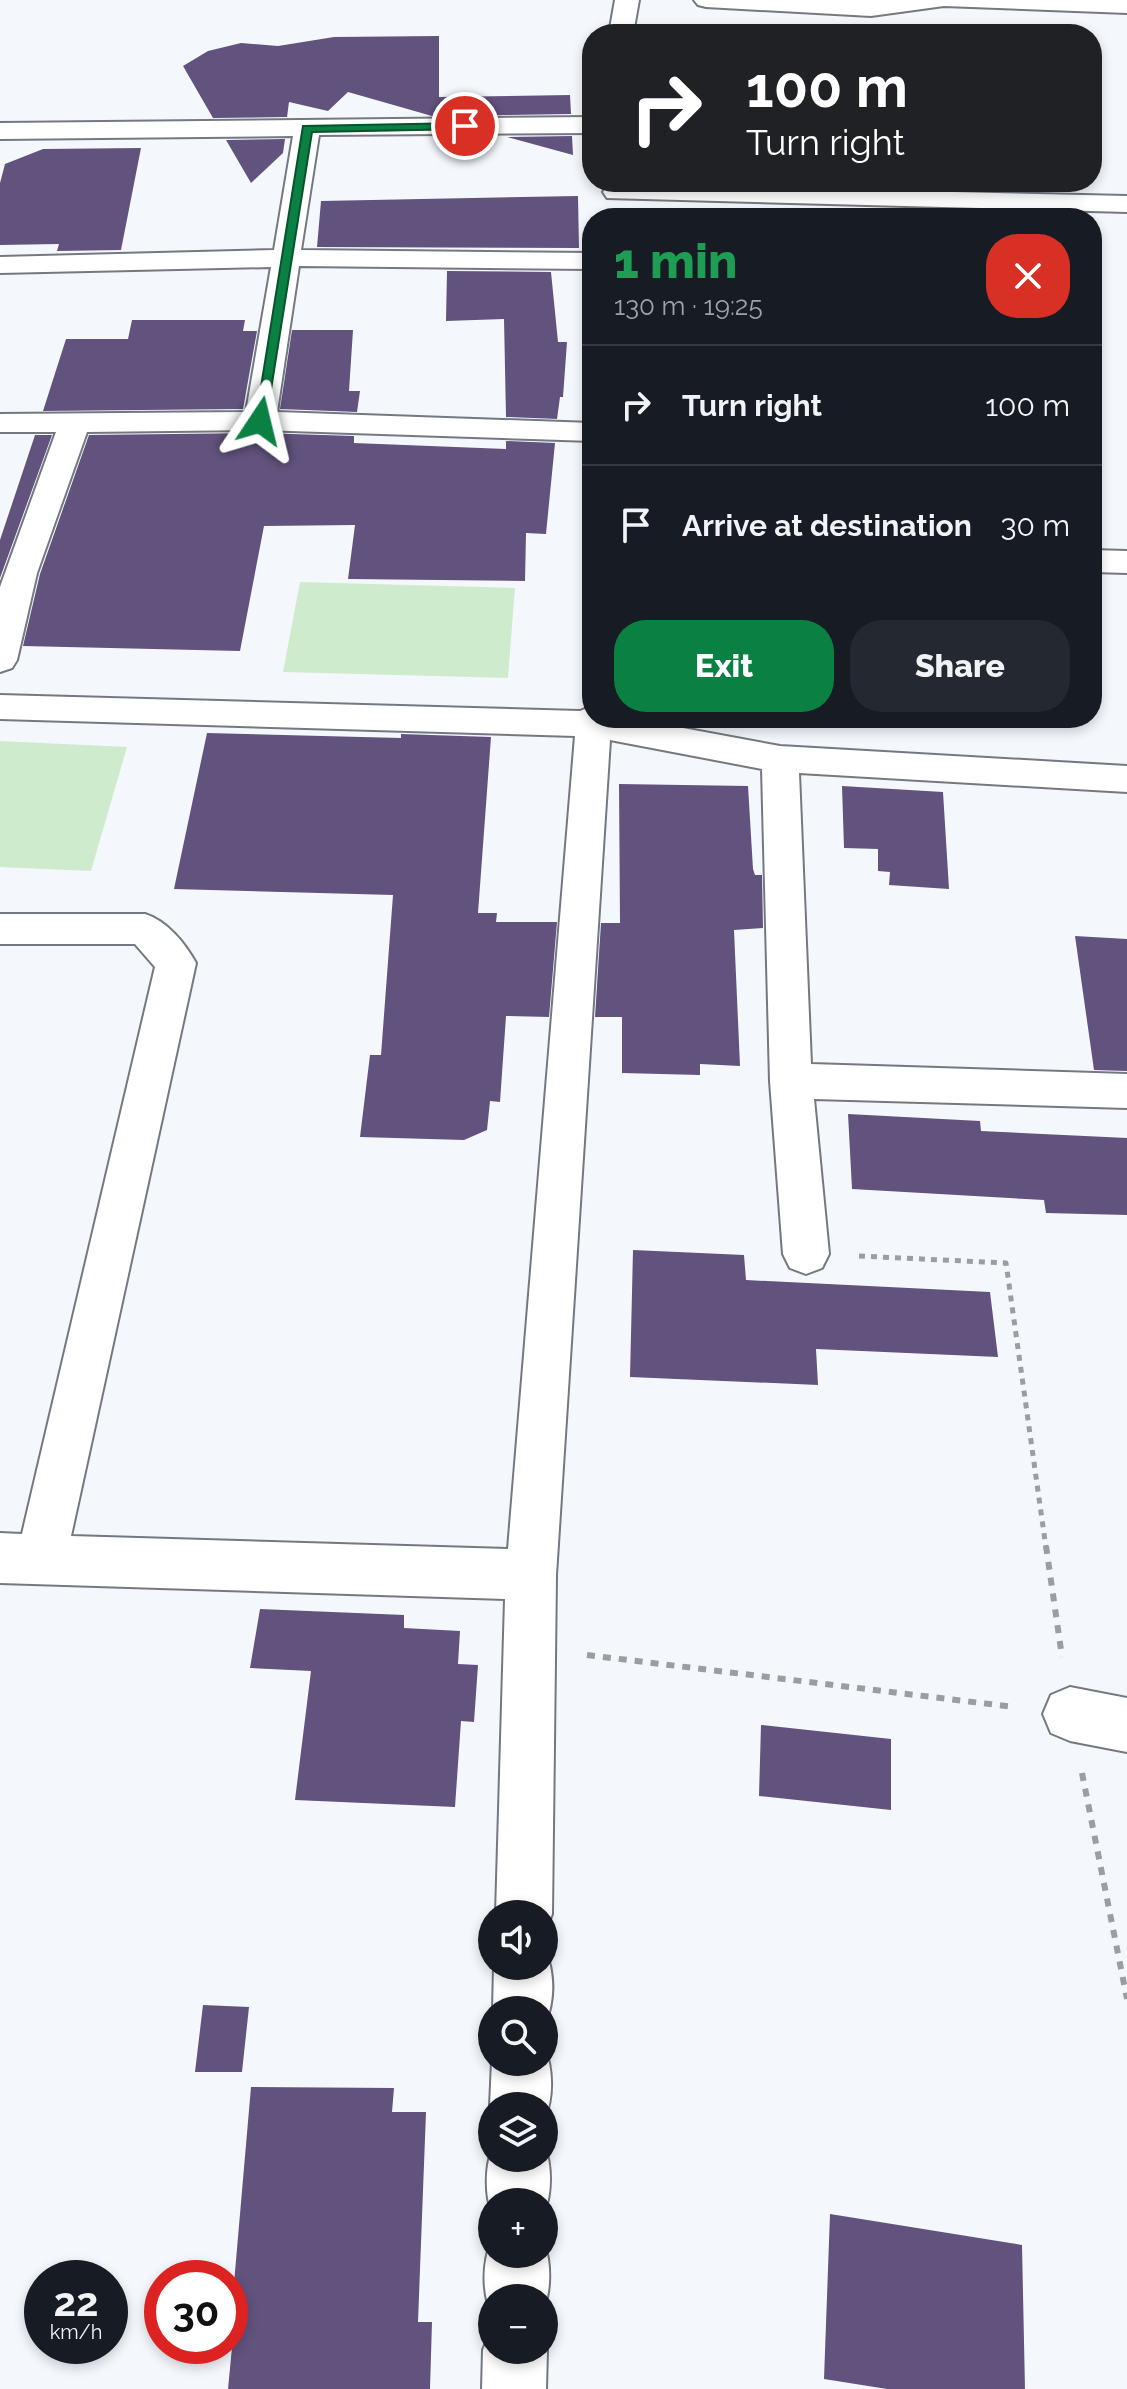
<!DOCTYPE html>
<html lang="en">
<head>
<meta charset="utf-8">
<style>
	body { margin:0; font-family:Raleway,sans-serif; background:#242831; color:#f1f3f6; height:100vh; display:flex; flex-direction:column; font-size:30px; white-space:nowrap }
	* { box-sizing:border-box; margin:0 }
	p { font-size:26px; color:#9ea1a6 }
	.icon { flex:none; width:44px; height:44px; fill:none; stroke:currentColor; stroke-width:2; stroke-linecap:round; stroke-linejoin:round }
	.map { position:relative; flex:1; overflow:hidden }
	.drawer { position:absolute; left:582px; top:208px; width:520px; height:520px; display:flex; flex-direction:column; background:#171b24; border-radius:32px; box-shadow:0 4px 12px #0003 }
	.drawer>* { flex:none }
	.guide { position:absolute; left:582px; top:24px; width:520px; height:168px; border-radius:32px; box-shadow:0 4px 12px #0003; background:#202124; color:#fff; overflow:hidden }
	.fabs { position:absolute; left:478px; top:1900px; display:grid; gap:16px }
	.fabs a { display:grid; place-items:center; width:80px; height:80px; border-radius:50%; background:#171b24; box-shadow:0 4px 12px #0003; font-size:40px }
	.speed { position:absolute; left:24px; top:2260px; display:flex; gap:16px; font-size:40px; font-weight:700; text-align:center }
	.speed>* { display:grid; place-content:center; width:104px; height:104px; border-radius:50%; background:#171b24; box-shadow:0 4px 12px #0003; line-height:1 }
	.speed small { font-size:20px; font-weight:400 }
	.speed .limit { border:12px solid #d22; background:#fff; color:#111 }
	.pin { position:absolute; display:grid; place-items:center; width:68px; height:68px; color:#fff; margin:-34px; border:4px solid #fff; border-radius:50%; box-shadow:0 2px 8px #0007 }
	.me { position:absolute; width:88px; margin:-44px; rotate:10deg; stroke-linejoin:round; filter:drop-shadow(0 0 6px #0008) }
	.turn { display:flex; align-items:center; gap:28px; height:168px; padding:0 32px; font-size:36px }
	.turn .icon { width:104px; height:104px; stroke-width:2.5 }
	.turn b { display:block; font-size:56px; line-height:68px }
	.round { display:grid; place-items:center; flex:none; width:84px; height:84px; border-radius:32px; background:#242831 }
	.overview { display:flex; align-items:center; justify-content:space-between; height:136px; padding:0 32px }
	h1 { font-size:48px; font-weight:800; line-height:60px; color:#1e9e55 }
	.primary-button { display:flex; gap:16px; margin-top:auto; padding:16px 32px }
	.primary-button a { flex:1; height:92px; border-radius:32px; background:#0b8043; color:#fff; font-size:32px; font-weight:800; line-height:92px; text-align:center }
	.primary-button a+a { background:#242831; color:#f1f3f6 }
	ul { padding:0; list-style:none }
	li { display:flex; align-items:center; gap:24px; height:120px; padding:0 32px; border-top:2px solid #363941 }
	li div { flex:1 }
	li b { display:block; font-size:30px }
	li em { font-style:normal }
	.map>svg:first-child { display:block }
	.green { fill:#ceebcd }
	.building { fill:#62537e }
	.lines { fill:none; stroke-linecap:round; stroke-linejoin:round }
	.minor-casing { stroke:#747981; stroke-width:4 }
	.path-far1 { stroke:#9a9ea2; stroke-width:5; stroke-dasharray:6 6; stroke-linecap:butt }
	.path { stroke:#9a9ea2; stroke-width:6; stroke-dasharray:8 8; stroke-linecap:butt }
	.minor { fill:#fff; fill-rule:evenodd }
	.route { fill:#0b8043; stroke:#07532c; stroke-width:2 }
</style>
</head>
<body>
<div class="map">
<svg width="1127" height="2389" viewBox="0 0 1127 2389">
	<rect width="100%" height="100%" fill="#f4f8fd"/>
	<path class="green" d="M300,582L515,588L508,678L283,672Z
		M0,741L127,747L91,871L0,867Z"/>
	<path class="building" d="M439,36V97L570,95L571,114L432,116L348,92L328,111L289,102L287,117L213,118L183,66L208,51L241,43L278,46L334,37Z
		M572,136L573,155L507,137Z
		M285,139L283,153L251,183L226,140Z
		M141,148L121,250L57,251L59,244L0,245V183L5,164L43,149Z
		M578,196L579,248L317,247L321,201Z
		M447,271L551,272L558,342H567L563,397H560L557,419L506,417L504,319L446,321Z
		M132,320H245L243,331H257L243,409L43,411L66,339H128Z
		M292,330H353L349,391H360L357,412L280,409Z
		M260,433L354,436V443L506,449V441L555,443L546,534L526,533L525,581L348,579L355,525L264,526L240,651L23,646L40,574L89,435Z
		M35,435H52L0,578V540Z
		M207,733L401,738V734L491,737L478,913H497L496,922H557L549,1017L506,1016L500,1102L490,1101L487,1130L464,1140L360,1137L370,1055H381L393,895L174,889Z
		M619,784L748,786L753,869L755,875H762L763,928L734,930L740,1066L700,1064V1075L622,1073V1017H595L601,923H620Z
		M842,786L943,792L949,889L889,885L890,872L878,871V849L844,848Z
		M1075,936L1127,939V1071L1094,1070Z
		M848,1114L980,1121L981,1131L1127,1138V1215L1046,1213L1044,1200L852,1189Z
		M633,1250L744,1255L746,1280L990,1292L998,1357L816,1349L818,1385L630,1377Z
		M260,1609L404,1615V1628L460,1631L458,1664L478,1665L474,1722L461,1721L455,1807L295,1800L311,1671L250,1668Z
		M761,1725L891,1739V1810L759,1796Z
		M203,2005L249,2007L242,2072H195Z
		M251,2087L394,2088L392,2112H426L418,2322H432L430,2389H228L237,2295H233Z
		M830,2214L1022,2245L1025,2389H887L824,2379Z"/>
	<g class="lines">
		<g class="minor-casing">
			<path id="minor" d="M615,0H639L633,34H609Z
				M694,0H1127V13L944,6L871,16L706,7L698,5Z
				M592,117V133L319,135L301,250L592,253V269L299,266L277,412L592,423V441L260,430L87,432L37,573L17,660L12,668L0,672V587L56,432H0V414L246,412L271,267L0,273V257L274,250L293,136L0,139V123Z
				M616,184L1127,196V212L607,198L603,192L607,186Z
				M1092,550L1127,551V573L1092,572Z
				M0,695L580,711L592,706V718H629L780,746L1127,766V792L799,773L811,1064L1127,1074V1108L814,1099L829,1254L822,1268L806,1274L790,1268L783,1254L770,1081L762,769L610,740L556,1575L552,1914L544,1934V1914H496L505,1599L0,1583V1533L22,1534L155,967L135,944H0V914H145C167,921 185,943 196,963L71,1536L508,1549L575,736L0,719Z
				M1070,1687L1127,1698V1752L1070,1741L1051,1733L1043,1714L1051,1695Z
				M544,1947C555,1973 555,2001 544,2027V2010H493L494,1966H544Z
				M544,2046C553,2069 554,2097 544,2120V2106H492V2111L490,2106L492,2061L544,2062Z
				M544,2145C552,2165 552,2193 544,2213V2202H492V2213C485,2196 485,2167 492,2150V2158H544Z
				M492,2239V2254H544V2244C551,2261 551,2290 544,2307V2298H492V2316C482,2292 482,2264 492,2239Z
				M492,2328V2350H544V2343L547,2350L546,2389H482L483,2350Z"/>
		</g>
		<path class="path-far1" d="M859,1256L1006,1263L1046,1548"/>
		<path class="path" d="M1046,1546L1062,1657
			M587,1655L1014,1707
			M1082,1773L1127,1999"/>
		<use href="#minor" class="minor"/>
	</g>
	<path class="route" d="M465,123L471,126L469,129L312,132L266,421L255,424L303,126Z"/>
</svg>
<div class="fabs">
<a><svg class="icon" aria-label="sound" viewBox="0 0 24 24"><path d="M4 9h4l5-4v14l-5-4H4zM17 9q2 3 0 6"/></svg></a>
<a><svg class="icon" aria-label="search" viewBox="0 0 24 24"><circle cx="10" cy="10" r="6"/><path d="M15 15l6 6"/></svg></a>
<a><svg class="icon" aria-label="layers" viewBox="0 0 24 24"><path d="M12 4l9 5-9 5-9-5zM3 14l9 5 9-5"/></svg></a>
<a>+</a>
<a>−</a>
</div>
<div class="speed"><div>22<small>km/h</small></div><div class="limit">30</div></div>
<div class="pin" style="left:465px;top:126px;background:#d93025"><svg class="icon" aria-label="arrive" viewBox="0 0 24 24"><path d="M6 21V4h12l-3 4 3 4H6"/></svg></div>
<svg class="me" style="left:260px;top:421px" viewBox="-20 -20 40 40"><path d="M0-17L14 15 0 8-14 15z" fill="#0b8043" stroke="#fff" stroke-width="4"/></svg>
<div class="guide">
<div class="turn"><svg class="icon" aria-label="right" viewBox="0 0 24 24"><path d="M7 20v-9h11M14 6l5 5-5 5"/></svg><div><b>100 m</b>Turn right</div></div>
</div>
<section class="drawer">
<div class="overview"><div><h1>1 min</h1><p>130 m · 19:25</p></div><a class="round" style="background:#d93025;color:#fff"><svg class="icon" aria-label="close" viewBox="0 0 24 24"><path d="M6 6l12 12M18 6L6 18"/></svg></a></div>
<ul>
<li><svg class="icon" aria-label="right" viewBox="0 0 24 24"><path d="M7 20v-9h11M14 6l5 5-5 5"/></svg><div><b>Turn right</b></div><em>100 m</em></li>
<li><svg class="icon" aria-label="arrive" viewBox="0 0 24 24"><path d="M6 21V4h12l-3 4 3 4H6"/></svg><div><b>Arrive at destination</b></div><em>30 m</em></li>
</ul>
<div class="primary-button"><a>Exit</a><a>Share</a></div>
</section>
</div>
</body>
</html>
